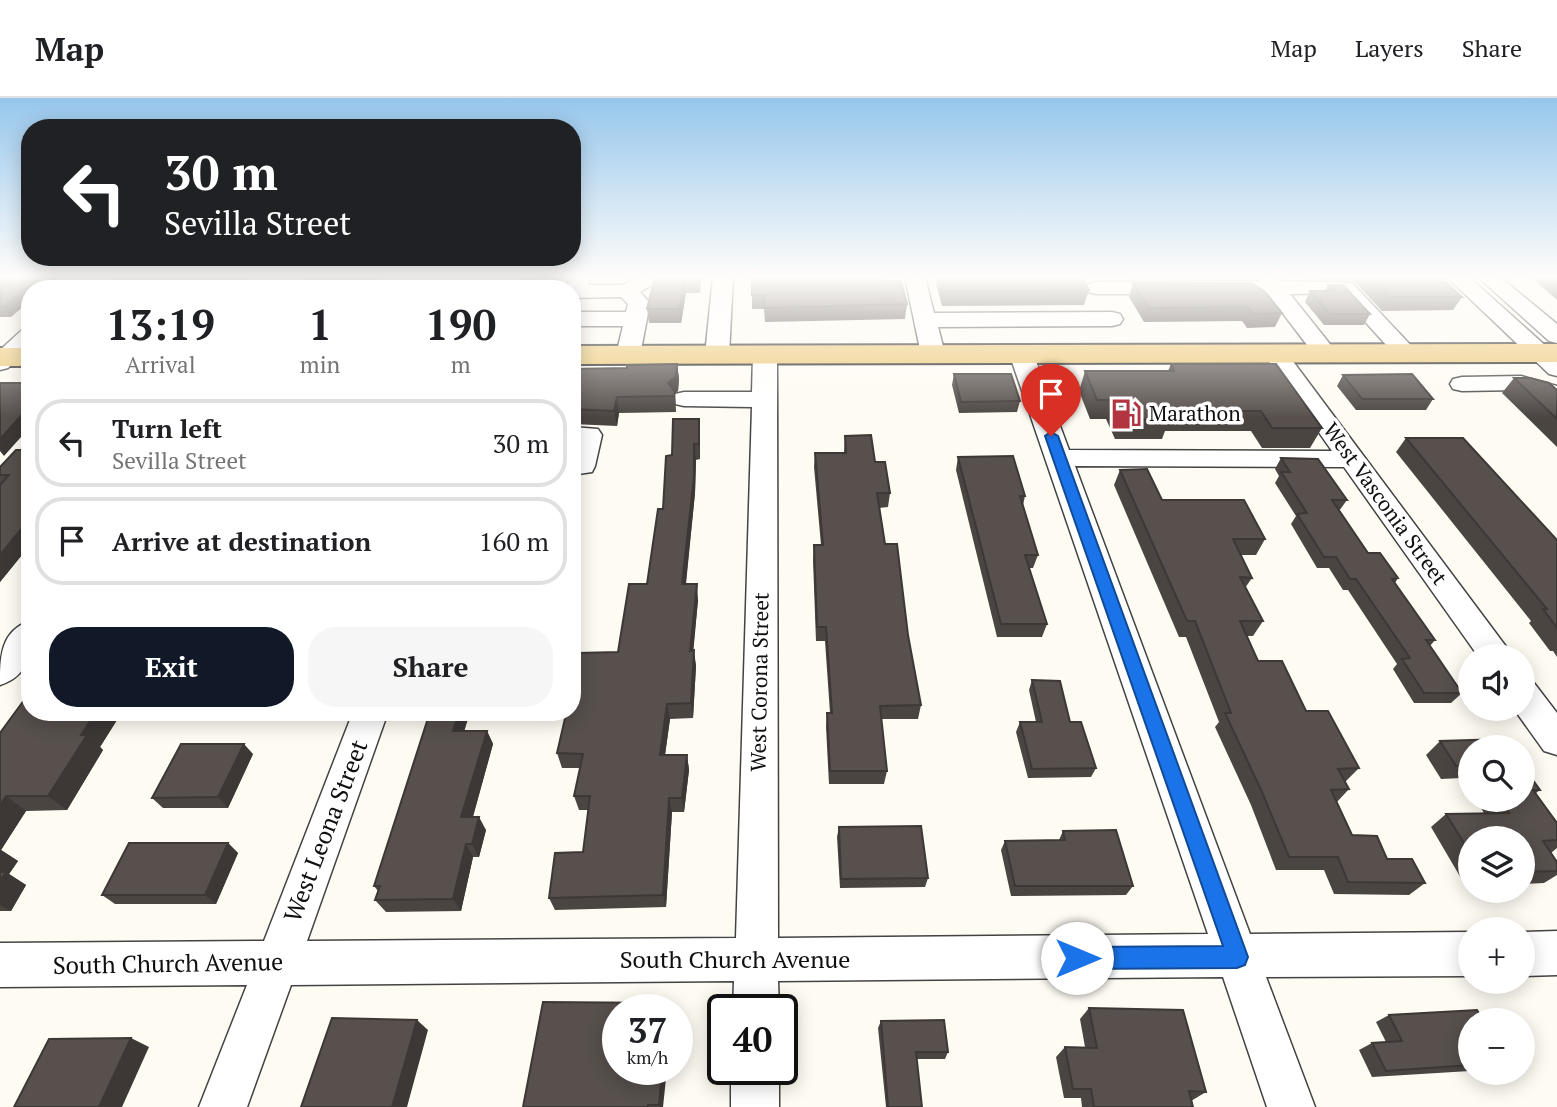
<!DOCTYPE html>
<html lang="en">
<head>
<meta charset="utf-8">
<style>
	body { margin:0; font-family:"PT Serif",serif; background:#f6f6f6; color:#202124; height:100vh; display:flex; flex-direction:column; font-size:26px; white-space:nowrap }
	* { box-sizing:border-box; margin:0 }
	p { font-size:23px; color:#757577 }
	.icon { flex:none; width:38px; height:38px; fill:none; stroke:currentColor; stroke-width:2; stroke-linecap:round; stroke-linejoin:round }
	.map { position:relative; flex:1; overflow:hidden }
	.panel { position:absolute; left:21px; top:182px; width:560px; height:441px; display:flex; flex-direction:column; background:#fff; border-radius:28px; box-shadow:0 4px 18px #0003 }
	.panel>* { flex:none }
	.hud { position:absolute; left:21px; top:21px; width:560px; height:147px; border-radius:28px; box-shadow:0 4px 18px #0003; background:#202124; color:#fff; overflow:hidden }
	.fabs { position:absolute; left:1458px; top:546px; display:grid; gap:14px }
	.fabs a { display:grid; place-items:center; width:77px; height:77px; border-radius:50%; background:#fff; box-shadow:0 4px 18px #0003; font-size:35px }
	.speed { position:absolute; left:602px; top:896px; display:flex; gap:14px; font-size:35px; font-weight:700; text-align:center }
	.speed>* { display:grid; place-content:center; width:91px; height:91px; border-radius:50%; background:#fff; box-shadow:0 4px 18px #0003; line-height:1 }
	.speed small { font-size:18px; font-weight:400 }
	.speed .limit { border:4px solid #111; border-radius:10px; background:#fff; color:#111 }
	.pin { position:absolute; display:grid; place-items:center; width:60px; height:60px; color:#fff; margin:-72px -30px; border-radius:50% 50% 50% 0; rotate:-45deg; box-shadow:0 0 7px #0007 }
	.pin .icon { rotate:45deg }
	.me { position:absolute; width:77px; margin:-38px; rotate:90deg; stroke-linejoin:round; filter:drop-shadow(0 0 5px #0008) }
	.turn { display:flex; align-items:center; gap:24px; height:147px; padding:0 28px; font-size:32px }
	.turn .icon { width:91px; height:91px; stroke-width:2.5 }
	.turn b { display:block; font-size:49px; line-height:60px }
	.eta { display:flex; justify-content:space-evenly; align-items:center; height:119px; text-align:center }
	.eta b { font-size:42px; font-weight:800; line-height:49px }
	.action { display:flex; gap:14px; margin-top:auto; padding:14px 28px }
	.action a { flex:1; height:80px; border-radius:28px; background:#111827; color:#fff; font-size:28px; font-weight:800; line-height:80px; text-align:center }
	.action a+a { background:#f6f6f6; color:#202124 }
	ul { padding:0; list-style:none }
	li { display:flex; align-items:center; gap:21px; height:88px; margin:0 14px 10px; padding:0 14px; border:4px solid #e0e0e0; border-radius:28px }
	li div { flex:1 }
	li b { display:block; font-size:26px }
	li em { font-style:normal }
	header { display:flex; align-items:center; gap:42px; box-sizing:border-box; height:98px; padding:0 35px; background:#fff; border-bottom:2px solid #e0e0e0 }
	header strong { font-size:33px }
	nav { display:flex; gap:38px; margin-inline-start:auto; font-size:24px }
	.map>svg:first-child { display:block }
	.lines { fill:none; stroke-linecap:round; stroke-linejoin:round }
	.minor-casing { stroke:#434343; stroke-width:3 }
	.major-casing { stroke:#212121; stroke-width:4 }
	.minor { fill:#fff; fill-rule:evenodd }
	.major { fill:#ecc876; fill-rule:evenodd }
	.wall { fill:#4b4542 }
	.shaded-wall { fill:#3d3836 }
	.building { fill:#57504d; stroke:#3d3836; stroke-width:2 }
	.route { fill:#1a73e8; stroke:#114b97; stroke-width:2 }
	.labels { text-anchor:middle; stroke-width:7; stroke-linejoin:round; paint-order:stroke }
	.poi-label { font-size:21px; fill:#101010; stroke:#fff; text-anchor:start }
	.street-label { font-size:21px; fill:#101010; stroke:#fff }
	.near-street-label { font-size:24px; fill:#101010; stroke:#fff }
</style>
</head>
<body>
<header>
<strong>Map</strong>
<nav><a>Map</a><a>Layers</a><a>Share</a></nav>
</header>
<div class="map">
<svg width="1557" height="1009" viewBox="0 0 1557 1009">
	<rect width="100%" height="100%" fill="#fefbf3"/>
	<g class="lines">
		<g class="minor-casing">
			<path id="minor" d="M81,179H103L92,191H70Z
				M287,179H522L519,183L512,185L295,188L288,186L285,182Z
				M570,179H590L588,187H623L637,179H662L659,183L640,194L650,205L640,257L636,262H620L616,257L623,228H572V214H626L628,206L621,199L572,200V191H566Z
				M713,179H733L729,257L725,262H709L705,257Z
				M905,179H925L934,215L1112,214L1120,216L1123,221L1120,226L1112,228L938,229L945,256L941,261H925L921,256Z
				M1258,179H1277L1280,183L1352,185L1418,255L1414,260H1398L1339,195L1290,196L1337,255L1333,260H1317L1268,196H1096L1089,194L1085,190L1089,186L1096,184L1259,183Z
				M1447,179H1469L1557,258V278L1549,276Z
				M1478,179H1500L1557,226V245L1549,243Z
				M30,230V250L8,270L0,272V252L22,232Z
				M1021,248L1029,250L1033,255L1069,352L1332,353L1263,255L1267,250H1283L1513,558H1478L1344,369L1075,368L1250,836L1470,834V878L1266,879L1315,1009H1267L1223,879L778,883L779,912H733L734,883L291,887L247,1009H199L247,887L0,889V845L264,843L353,614H388L307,843L736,840L752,309L684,308L675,306L672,301L675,296L684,294H752L753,257L757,252H773L777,257L778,840L1208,836L1009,255L1013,250Z
				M1521,278L1557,288V303L1519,292L1462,293L1453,291L1450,286L1453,281L1462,279Z
				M572,329L598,331L602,337L595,368L592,374L572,377Z
				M30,523C30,551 32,577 0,587C0,560 0,533 30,523Z
				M1522,581L1534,585L1557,615V657L1544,653L1514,611H1522Z
				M1557,833V877L1522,878V834Z
				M731,971H779V1009H731Z"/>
		</g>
		<g class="major-casing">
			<path id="major" d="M1557,246V264L572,266V248Z
				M0,250H30V268H0Z"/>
		</g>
		<use href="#minor" class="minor"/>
		<use href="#major" class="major"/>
	</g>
	<path class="wall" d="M0,179H65L64,180H58L45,191H30L11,219H0Z
		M522,179H561L557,191H520L519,187Z
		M655,179H701L700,195H686L681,225H649L647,211Z
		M937,179H1081L1089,192L1084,207L942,208L936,186Z
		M1130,179H1233L1232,181H1131Z
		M1304,179H1440L1462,199L1453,212L1382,213L1354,183L1306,181Z
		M1531,179H1557V202Z
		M883,183L907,206L905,221L765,224L764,211H752V197Z
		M1133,185L1282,215L1275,229L1247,230L1242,223L1144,224L1129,199Z
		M1328,187L1370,216L1364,227H1324L1305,204L1310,193H1325Z
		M677,266L679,281L678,293L675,295L676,314L619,315L617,328L572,326V271L627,270Z
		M1171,266L1322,330L1310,350H1262L1251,333H1165L1162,341H1115L1106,321H1090L1079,293L1085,273H1168Z
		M954,276L1020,303L1017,314L959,315L952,287Z
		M1343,277L1433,301L1426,312H1356L1337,288Z
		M1514,280L1557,292V349L1502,295Z
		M699,321L700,336V361L696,362L695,395L686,486L698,502L693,552L696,568L693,620L670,621L665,657H687L689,672L684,714H672L666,809L555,812L549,800L583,754L589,712H579L574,698L580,670H562L557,655L568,616L618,554L647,486L663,411Z
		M845,338L875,364L890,395L888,409L879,410L885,446L908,537L921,607L918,621H881L887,673L884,686H829L826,629L827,615H830L825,543H816L813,462L814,447H821L814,369L815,355H844Z
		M1406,340L1557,442V559L1553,553H1550L1529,525L1531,523L1396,354Z
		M30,352V447L0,484V369Z
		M958,359L1025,398L1023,407L1038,457L1033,470H1029L1047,526L1042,539H997L956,372Z
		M1281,360L1347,402L1339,413L1368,455L1398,480L1395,485L1435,542L1430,548L1462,595L1451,605H1414L1393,571L1397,566L1348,492H1343L1329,470H1317L1291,426L1296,418L1275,385L1279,378L1275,371Z
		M1120,372L1162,402L1265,441L1256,457H1241L1252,480L1245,490L1263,523L1253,538H1247L1258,563L1359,670L1345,684L1349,691L1337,704L1352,737L1425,785L1409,797L1334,796L1324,772H1276L1251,707L1215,629L1219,624L1186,539H1179L1114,387Z
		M1032,582L1070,624L1096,670L1091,679L1028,680L1016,634L1020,624H1036L1029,592Z
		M30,614H122L100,649L103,652L67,712L26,713L1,752L18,763L9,776L26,787L11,813H0V635Z
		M430,614H470L464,633H487L493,646L473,719L486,732L479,759H473L461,813L386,814L375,802L378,793L374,788Z
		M1440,643L1470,649V692L1462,680L1441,681L1426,657Z
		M253,656L228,710H163L152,700Z
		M1522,667L1540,692L1536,695L1557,725V750L1551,755L1557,764V777L1544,785L1522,786V740H1470V787H1465L1431,729L1446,716L1484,715L1476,702H1522Z
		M839,729L928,780L925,789L840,790L837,739Z
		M1063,733L1133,788L1126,797L1011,798L1001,752L1005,743L1059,742Z
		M228,745L238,755L216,806H115L102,797Z
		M543,904L663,1009H523Z
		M1089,910L1206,994L1191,1003L1193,1009H1082L1081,1000H1064L1056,959L1065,949H1085L1080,921Z
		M1389,917L1470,922V973L1372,979L1359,952L1372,945L1386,944L1376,924Z
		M881,923L948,954L945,961H917L922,1009H886L878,930Z"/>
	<path class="shaded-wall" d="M40,179H57L58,180L45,191H30V203L11,219L3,209Z
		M238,179H252L243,191L230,189Z
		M376,179H381L385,189L384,191H369Z
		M552,179H561L557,191H550L549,187Z
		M699,179H701L700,195L699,181Z
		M685,181L686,195L681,225L679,211Z
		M677,266L679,281L678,293L675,295L676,314L674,295L670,300L668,285Z
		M617,299L619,315L617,328L614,313Z
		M30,308V329L4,358L0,353V341Z
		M699,321L700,336V361L699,346Z
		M694,346L696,362L695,395L684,502L682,486Z
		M30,420V447L0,484V457Z
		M697,486L698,502L692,568L690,553Z
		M694,552L696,568L693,620L691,605Z
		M667,606L670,621L663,671L660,657Z
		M96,614H122L100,649L103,652L67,712L48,698L81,637Z
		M459,614H470L460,647L453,633Z
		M487,633L493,646L469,732L461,719Z
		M244,646L253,656L228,710L218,699Z
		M687,657L689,672L684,714L682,700Z
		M6,698L26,713L1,752L18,763L9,776L26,787L11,813L0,807V708Z
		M669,700L672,714L666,809L663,797Z
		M479,719L486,732L479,759L472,746Z
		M228,745L238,755L216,806L205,797Z
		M466,746L473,759L461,813L453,801Z
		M417,922L428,932L407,1009H392Z
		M131,940L149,949L122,1009H99Z
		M662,971H667L663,1009H660L659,1007Z"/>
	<path class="building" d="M0,179H40L3,209H0Z
		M114,179H238L230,189L248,188L246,191H101Z
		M305,179H376L369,191H295Z
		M522,179H552L549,187H519Z
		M655,179H699V181H685L679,211H647Z
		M752,179H882L883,183H901L907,206L764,210L765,197H752Z
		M940,179H1081L1089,192L944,193Z
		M1369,179H1440L1462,199H1390Z
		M1133,185H1252L1265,194L1282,215L1253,216L1248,209L1149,210Z
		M1328,187H1343L1370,216H1330L1310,193H1333Z
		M677,266L676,278L668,285L675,294L674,298L617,299L614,313L572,311V271L627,270V267Z
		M1171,266H1276L1322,330H1272L1261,313H1166L1170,321L1122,322L1113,302H1097L1085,273H1174Z
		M954,276H1011L1020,303L961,304Z
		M1412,276L1433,301H1362L1343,277Z
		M1514,280H1530L1549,285L1557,292V321Z
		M0,285H30V308L0,341Z
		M673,321H699V346H694V379L682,486H697L690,553L694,552L691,605L667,606L660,657H687L682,700H669L663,797L549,800L555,755L583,754L590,698H574L583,656L557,655L566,616H568L569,614H572V591L578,555L618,554L629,486H647L658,411H663L666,358L672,357Z
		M871,337L875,364H885L890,395H877L885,446H897L908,537L921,607L880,608L887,673H830L827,615H832L826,529H817L814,447H823L815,355H846L845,338Z
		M1406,340H1463L1557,442V530L1543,511H1547Z
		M16,352H30V420L0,457V387L9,377H0V369Z
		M1013,358L1025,398H1020L1038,457H1025L1047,526H1001L958,359Z
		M1281,360L1318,361L1347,402H1332L1368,455H1380L1398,480L1392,481L1435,542H1426L1462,595H1424L1402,561L1410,560L1356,481H1350L1336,459H1324L1297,416L1307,415L1281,374H1290Z
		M1147,371L1162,402H1244L1265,441H1233L1252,480L1240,479L1263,523H1240L1258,563H1282L1306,613H1328L1359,670L1338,671L1349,691L1331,692L1352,737L1377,738L1387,761H1412L1425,785L1348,784L1338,759H1289L1262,694L1225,615H1231L1195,523H1187L1120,372Z
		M1032,582L1060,583L1070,624H1081L1096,670L1032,671L1020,624H1042Z
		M30,594V614H96L81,637H87L48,698H6L0,708V635Z
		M430,614H459L453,633H487L461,719H479L472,746H466L453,801L375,802L380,788H374Z
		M1505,641L1510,649H1470V667L1456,668L1440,643Z
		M181,646H244L218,699L152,700Z
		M1522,667L1540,692H1533L1557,725V742L1543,743L1557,764V773L1522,774V740H1470V755L1446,716L1509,715L1501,702H1522Z
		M921,728L928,780L841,781L839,729Z
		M1116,732L1133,788H1015L1005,743L1065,742L1063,733Z
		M129,745H228L205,797H102Z
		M0,774H6L0,783Z
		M543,904L669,905V912H618V971H662L659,1007H648V1009H523Z
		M1089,910L1183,912L1206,994L1189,993L1193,1009H1094L1091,991H1073L1065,949L1097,950Z
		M1477,912L1483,922H1470V967L1386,973L1372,945L1402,943L1389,917Z
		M332,920L417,922L392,1009H301Z
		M944,922L948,954H916L922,1009H888L881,923Z
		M131,940L99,1009H14L49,941Z"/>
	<linearGradient id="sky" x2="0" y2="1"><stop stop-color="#96c6ec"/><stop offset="0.56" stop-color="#fffdfa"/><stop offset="1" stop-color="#fffdfa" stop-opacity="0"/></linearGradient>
	<rect width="1557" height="320" fill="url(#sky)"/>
	<path class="route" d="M1051,334L1058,338L1248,859L1245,867L1237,870L1077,871L1069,868L1066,860L1069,852L1077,849L1223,848L1045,338Z"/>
	<defs>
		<g id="fuel-bare" transform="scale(2.415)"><path d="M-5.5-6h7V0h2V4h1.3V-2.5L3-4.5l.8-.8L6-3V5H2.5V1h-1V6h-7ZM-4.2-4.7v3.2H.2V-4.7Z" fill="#b33441" stroke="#fff" stroke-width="2.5" paint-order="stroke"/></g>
	</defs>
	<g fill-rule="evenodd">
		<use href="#fuel-bare" x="1126" y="316"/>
	</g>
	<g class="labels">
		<g class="poi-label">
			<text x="1149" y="323">Marathon</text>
		</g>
		<g class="street-label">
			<text transform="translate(1385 406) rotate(54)" y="7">West Vasconia Street</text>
			<text transform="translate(760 584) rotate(-89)" y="7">West Corona Street</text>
		</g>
		<g class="near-street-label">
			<text transform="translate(326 733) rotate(-69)" y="8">West Leona Street</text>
			<text x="735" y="870">South Church Avenue</text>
			<text transform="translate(168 866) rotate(-1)" y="8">South Church Avenue</text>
		</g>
	</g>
</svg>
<div class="fabs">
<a><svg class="icon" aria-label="sound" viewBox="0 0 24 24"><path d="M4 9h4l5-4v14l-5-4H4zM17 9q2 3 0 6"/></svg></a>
<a><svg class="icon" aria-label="search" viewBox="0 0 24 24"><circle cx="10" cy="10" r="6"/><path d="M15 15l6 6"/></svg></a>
<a><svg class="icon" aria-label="layers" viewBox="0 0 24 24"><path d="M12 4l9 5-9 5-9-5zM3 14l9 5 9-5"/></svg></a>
<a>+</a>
<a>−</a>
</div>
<div class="speed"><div>37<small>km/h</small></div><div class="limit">40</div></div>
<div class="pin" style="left:1051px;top:338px;background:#d93025"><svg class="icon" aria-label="arrive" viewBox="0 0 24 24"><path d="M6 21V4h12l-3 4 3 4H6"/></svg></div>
<svg class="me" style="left:1077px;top:860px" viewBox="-20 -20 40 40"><circle r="19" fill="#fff"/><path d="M0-13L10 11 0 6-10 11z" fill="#1a73e8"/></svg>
<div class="hud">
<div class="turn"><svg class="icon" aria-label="left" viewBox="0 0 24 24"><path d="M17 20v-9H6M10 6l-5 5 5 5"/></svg><div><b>30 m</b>Sevilla Street</div></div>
</div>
<section class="panel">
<div class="eta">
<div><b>13:19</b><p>Arrival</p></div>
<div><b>1</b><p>min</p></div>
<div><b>190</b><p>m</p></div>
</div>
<ul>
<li><svg class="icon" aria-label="left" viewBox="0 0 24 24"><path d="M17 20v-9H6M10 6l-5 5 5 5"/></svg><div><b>Turn left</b><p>Sevilla Street</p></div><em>30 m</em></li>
<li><svg class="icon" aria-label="arrive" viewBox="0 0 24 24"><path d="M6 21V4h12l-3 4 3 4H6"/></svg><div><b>Arrive at destination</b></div><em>160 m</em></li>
</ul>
<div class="action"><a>Exit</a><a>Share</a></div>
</section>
</div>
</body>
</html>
